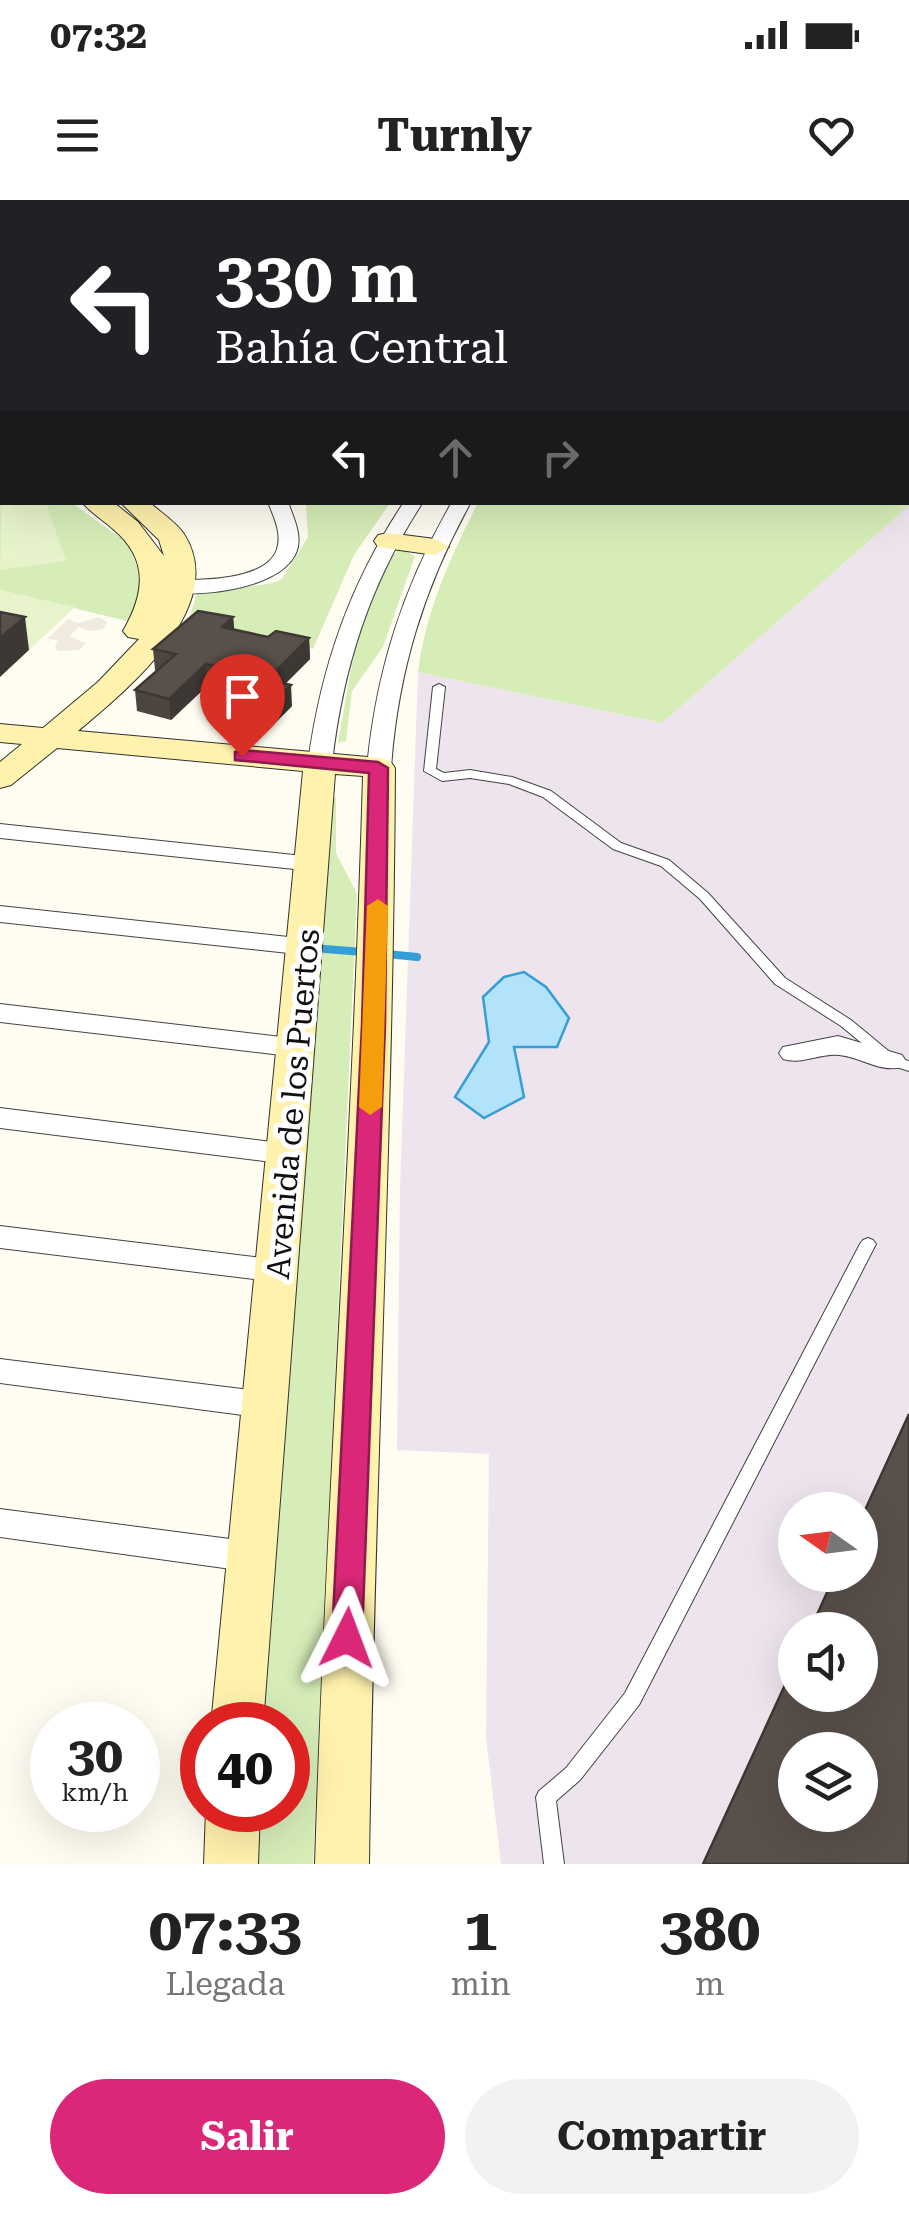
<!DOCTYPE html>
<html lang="es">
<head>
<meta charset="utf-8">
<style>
	body { margin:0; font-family:"Roboto Serif",serif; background:#f2f2f2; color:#222; height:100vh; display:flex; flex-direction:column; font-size:38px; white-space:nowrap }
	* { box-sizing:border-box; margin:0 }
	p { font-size:32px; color:#767676 }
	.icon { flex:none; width:55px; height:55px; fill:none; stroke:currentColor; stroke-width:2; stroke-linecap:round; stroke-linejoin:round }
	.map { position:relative; height:1664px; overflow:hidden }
	.details { display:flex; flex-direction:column; background:#fff; flex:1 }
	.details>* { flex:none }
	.top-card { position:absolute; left:0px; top:0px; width:910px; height:305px; box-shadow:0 10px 40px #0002; background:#202124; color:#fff; overflow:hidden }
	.needle { width:65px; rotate:284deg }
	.fabs { position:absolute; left:778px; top:1292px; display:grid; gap:20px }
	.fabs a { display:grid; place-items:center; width:100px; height:100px; border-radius:50%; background:#fff; box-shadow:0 10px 40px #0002; font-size:50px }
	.speed { position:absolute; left:30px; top:1502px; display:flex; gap:20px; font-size:50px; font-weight:700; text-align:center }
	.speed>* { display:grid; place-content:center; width:130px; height:130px; border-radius:50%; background:#fff; box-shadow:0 10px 40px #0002; line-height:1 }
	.speed small { font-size:25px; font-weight:400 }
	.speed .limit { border:15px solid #d22; background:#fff; color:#111 }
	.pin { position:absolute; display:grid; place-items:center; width:85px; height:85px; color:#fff; margin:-102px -42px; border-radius:50% 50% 50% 0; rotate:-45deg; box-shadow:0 0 10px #0007 }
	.pin .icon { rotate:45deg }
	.me { position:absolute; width:110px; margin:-55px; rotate:3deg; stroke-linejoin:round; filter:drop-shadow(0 0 8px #0008) }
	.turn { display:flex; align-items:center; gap:35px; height:210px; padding:0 50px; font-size:45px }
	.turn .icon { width:130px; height:130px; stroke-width:2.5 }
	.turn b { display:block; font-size:70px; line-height:85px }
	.lanes { display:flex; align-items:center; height:95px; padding:0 50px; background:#0003; justify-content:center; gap:50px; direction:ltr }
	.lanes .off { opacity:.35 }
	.eta { display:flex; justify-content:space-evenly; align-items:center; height:170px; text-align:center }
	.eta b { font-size:60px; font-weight:700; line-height:70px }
	.cta { display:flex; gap:20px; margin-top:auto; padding:20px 50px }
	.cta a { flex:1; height:115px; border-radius:60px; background:#db2777; color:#fff; font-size:40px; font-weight:700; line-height:115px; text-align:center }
	.cta a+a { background:#f2f2f2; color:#222 }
	.status { display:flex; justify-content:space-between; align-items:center; height:70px; padding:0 50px; background:#fff; direction:ltr }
	.status svg { height:28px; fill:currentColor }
	header { display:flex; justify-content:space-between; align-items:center; height:130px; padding:0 50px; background:#fff; font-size:45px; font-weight:700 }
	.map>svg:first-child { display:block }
	.industrial { fill:#ede4ee; fill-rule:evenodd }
	.green { fill:#d6edb8 }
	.pitch { fill:#e7f3cb }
	.plaza { fill:#f1ebdf }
	.water { fill:#b3e3fa; stroke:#359ed6; stroke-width:2.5 }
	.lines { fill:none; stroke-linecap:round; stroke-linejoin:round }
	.stream { stroke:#359ed6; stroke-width:8 }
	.lane-casing { stroke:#434343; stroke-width:2 }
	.street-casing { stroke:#434343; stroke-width:2 }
	.secondary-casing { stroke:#323232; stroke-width:2 }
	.lane { fill:#fff; fill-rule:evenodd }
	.street { fill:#fff; fill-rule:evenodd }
	.secondary { fill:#fff2ad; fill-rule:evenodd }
	.wall { fill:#4d4540 }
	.shaded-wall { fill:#3e3834 }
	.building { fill:#59504b; stroke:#3e3834; stroke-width:2.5; fill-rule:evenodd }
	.route { fill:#db2777; stroke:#8e194d; stroke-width:2.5 }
	.slow { fill:#f59e0b }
	.labels { text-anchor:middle; stroke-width:10; stroke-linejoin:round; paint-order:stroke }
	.street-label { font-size:32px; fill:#101010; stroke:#fff }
</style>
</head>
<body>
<div class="status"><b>07:32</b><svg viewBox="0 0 49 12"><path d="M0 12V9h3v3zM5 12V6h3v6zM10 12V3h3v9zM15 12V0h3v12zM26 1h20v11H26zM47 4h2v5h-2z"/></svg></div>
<header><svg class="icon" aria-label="menu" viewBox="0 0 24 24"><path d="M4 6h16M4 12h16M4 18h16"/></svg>Turnly<svg class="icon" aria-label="heart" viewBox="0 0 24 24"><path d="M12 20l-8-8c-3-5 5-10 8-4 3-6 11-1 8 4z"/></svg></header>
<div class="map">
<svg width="909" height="1664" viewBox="0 0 909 1664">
	<rect width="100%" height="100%" fill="#fffcf2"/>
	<path class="industrial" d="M909,306V1664H501L486,1537L489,1254L397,1250L400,989L418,472L662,523ZM795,1310H860V1375H795ZM795,1430H860V1495H795ZM795,1550H860V1615H795Z"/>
	<path class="green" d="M859,0H909V306L662,523L418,472C426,410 450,358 478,303L908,302V2H855Z
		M0,251L2,302L72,303L129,344L140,376L135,423L0,390Z
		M306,303H390L354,355L313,449L188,422L197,393C223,382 254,391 281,380L308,337Z
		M402,349L415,356L383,447L352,491L346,541L338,543C347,502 361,367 402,349Z
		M336,596V653L357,694L313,1664H259L260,1610H288V1525H260L331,603Z"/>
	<path class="pitch" d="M2,298V302L46,303L66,361L0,370Z
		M0,390L75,407L29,450L0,444Z"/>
	<path class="plaza" d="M99,417L107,422L103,429L90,431L79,427L69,436L85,443L80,450L58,451L55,447L58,440L47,439L68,419L78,423Z"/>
	<path class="water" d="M524,772L546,787L569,818L557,847H514L524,897L484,918L455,897L489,842L483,797L504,777Z"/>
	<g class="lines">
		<path class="stream" d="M312,748L363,752
			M387,754L417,757"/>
		<g class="lane-casing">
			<path id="lane" d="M439,484L445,487L436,569L444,573L470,570L512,577L551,591L621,643L669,660L708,693L785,778L851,820L897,858L909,861V871L887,864L841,826L775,784L700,699L661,666L613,649L543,597L509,584L470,578L442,581L424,571L433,487Z
				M868,1038L873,1040L876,1044L639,1505L580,1580L556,1601L564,1664H544L536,1597L539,1591L566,1568L625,1493L860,1044L863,1040Z"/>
		</g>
		<g class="street-casing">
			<path id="street" d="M266,0H293L294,2H267Z
				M425,0H439V2H425Z
				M652,0H680L681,2H653Z
				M0,140H2V150H0Z
				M268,302H288C294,319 304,338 295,355C276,392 187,399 151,390L148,386L151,382L158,380C187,380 266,384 277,349C282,333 274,318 268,302Z
				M404,302H423C370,383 343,467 332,563L320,570L312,568L308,563C321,467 350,383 404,302Z
				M452,302H471C424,387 398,471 391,568L387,573H371L367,568C376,471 403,387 452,302Z
				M0,624L313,657L325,664L313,671L0,638Z
				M0,706L307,739L320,747L307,755L0,722Z
				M0,804L298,839L308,842L312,848L308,854L298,857L0,822Z
				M838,836L902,855L906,861L902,867C880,873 861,857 839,855C820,853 802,865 783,859L779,853L783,847Z
				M0,908L289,944L299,947L304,954L299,961L289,964L0,928Z
				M0,1026L278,1060L289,1063L294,1071L289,1079L278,1082L0,1048Z
				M0,1159L266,1192L278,1196L283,1205L278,1214L266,1218L0,1183Z
				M0,1309L253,1342L266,1347L271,1357L266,1367L253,1372L0,1337Z"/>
		</g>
		<g class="secondary-casing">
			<path id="secondary" d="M25,0H45V2H25Z
				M2,82V99L0,100V83Z
				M0,199H2V216H0Z
				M0,232L2,233V250L0,249Z
				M82,302H113L138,322L164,356L159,340L120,302H149C160,312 176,322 184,334C230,406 127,490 78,531L379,558L390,561L395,568C393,933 374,1299 369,1664H315C326,1301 353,939 363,576L335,574L263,1525H211L303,571L57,548L11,585L0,588V562L22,544L0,542V524L43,528L98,482L139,439L128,437L123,431C145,393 149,359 113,329C103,320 91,313 82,302Z
				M388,333L435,339L449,347L435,355L378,347L374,341L378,335Z
				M206,1610H260L258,1664H204Z"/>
		</g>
		<use href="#lane" class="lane"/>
		<use href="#street" class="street"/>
		<use href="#secondary" class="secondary"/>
	</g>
	<path class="wall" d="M233,417L234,429L268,437L309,438L310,459L285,484L292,506L257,541L223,531L222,510L241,494L208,485L171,520L137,511L135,490L157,470H155L153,449Z"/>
	<path class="shaded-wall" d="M25,417L29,450L0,477V438Z
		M233,417L235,438L222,427Z
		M309,438L310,459L268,501L267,480Z
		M206,464L208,485L171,520L169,499Z
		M291,485L292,506L257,541L255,520Z"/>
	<path class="building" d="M198,411L233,417L222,427L268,437L276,431L309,438L267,480L291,485L255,520L222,510L259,478L206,464L169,499L135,490L176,454L153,449Z
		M0,412L25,417L0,438Z
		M909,1214V1664H703L795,1463V1495H860V1430H810L835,1375H860V1321ZM795,1550H860V1615H795Z"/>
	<path class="route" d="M242,550L378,562L388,568L385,825L362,1438L358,1448L347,1452L336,1448L332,1438L362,825L369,573L235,560V552Z"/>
	<path class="slow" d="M378,699L388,706L382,907L370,915L359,907L367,706Z"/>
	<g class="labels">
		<g class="street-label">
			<text transform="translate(293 904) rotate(-85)" y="11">Avenida de los Puertos</text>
		</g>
	</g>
</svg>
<div class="fabs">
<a><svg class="needle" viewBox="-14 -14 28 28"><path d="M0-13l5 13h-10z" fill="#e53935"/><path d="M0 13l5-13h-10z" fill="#767676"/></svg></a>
<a><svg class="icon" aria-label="sound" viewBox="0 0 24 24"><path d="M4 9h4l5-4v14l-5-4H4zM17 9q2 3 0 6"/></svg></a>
<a><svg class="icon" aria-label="layers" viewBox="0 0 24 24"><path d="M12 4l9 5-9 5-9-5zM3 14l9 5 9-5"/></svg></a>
</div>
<div class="speed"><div>30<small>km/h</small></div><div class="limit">40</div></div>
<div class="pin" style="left:242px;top:556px;background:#d93025"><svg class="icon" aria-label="arrive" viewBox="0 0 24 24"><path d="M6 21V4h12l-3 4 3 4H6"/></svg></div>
<svg class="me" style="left:347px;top:1438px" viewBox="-20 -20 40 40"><path d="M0-17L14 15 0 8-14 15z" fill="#db2777" stroke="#fff" stroke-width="4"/></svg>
<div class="top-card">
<div class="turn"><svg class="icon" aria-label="left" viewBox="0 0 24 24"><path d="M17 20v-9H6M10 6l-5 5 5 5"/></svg><div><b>330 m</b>Bahía Central</div></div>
<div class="lanes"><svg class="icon" aria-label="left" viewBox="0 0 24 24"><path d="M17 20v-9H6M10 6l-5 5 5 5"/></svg><svg class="icon off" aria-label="ahead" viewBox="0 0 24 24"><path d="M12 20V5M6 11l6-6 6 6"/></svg><svg class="icon off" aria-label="right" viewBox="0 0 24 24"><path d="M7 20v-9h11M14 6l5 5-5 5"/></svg></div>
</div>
</div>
<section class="details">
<div class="eta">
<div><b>07:33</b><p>Llegada</p></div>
<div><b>1</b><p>min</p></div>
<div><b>380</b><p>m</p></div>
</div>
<div class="cta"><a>Salir</a><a>Compartir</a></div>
</section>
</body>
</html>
